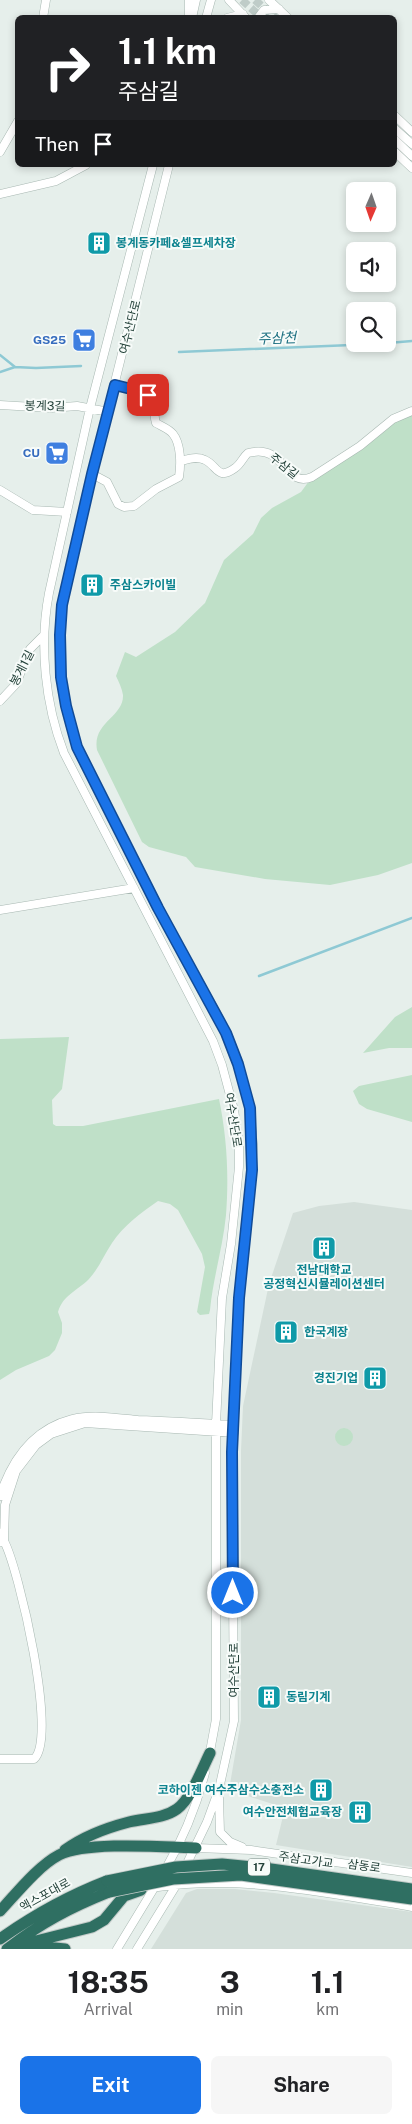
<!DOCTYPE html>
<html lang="en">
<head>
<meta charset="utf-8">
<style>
	body { margin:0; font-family:"Public Sans","Noto Sans KR",sans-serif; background:#f6f6f6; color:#202124; height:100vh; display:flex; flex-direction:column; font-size:19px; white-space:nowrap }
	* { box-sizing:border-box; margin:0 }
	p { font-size:16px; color:#757577 }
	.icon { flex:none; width:28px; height:28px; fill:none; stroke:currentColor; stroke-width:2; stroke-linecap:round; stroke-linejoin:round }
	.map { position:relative; height:1949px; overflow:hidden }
	.panel { display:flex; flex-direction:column; background:#fff; flex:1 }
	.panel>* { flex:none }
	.hud { position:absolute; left:15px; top:15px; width:382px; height:152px; border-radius:8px; box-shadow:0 2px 8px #0003; background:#202124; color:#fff; overflow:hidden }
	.needle { width:32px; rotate:182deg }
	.buttons { position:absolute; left:346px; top:182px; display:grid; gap:10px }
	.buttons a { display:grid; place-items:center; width:50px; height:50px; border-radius:8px; background:#fff; box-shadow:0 2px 8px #0003; font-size:25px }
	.pin { position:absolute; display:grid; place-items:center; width:42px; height:42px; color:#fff; margin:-21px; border-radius:10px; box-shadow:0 2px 8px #0006 }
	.me { position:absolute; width:55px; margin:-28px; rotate:0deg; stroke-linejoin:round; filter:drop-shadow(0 0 4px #0008) }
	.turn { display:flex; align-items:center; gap:18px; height:105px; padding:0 20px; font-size:22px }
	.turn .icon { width:65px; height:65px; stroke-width:2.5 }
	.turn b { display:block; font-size:35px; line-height:42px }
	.then { display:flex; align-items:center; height:48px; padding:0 20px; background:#0003; gap:10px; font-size:19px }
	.eta { display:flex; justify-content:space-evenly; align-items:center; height:85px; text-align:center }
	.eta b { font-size:30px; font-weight:700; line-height:35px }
	.primary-button { display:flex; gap:10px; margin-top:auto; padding:10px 20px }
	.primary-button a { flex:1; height:58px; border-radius:8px; background:#1a73e8; color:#fff; font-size:20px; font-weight:700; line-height:58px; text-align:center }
	.primary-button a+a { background:#f6f6f6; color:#202124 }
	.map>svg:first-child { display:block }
	.built { fill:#d4dfda }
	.green { fill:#bfe0c8 }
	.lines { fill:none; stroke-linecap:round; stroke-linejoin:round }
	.stream { stroke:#8ec9d4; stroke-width:2.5 }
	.minor-tunnel { stroke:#bfccc8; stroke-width:8; stroke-dasharray:8 4; stroke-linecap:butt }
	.minor-casing { stroke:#a8b8b2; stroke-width:9 }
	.highway-casing { stroke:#c2cac8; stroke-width:13 }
	.minor { stroke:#fff; stroke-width:8 }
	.highway { stroke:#2f6f62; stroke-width:11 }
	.highway-bridge-casing { stroke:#c2cac8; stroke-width:13; stroke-linecap:butt }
	.highway-bridge { stroke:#2f6f62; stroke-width:11 }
	.route-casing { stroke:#114b97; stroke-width:12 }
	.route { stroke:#1a73e8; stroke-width:9 }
	.labels { text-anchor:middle; stroke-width:4; stroke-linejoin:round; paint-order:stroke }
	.shield { fill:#f7fbf9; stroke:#637a73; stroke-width:1 }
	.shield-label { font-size:11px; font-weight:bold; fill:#24423a }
	.culture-label { font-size:12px; font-weight:bold; fill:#0d838f; stroke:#f7fbf9; text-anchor:start }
	.street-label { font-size:12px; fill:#24423a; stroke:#f7fbf9 }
	.shop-label { font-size:12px; font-weight:bold; fill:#366cbe; stroke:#f7fbf9; text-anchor:end }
	.water-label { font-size:14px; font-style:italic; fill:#1c6f80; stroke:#f7fbf9 }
</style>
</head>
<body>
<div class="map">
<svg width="412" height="1949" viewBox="0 0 412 1949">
	<rect width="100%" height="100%" fill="#e6efeb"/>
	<path class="built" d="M354,1202L412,1210V1867L276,1845L285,1808L229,1790L241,1720V1451L243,1406L269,1284L293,1213L319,1206Z
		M197,1889H235L274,1893L412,1912V1949H151L186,1893Z"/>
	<path class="green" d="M412,411V863L378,875L330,885L265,879L195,867L186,857L149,847L142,842L97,750C92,722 124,717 123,695C122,689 119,682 116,676L125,652L136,657L175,632L205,603L224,560L253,534L261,518L272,508L301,492L312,477L393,419Z
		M412,1007V1048H389L363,1053L395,1017Z
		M69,1037L62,1089L52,1100L53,1124L56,1126H83L219,1099C227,1138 229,1175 226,1215C223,1247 213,1278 210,1310L209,1314L200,1315L197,1312L205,1267L202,1254L178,1210L170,1204L158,1201C141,1213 124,1225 112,1243C104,1255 99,1268 89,1279C77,1291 63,1295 58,1312L62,1323V1333L55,1350L49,1356L16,1370L0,1380V1039Z
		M412,1075V1122L367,1109L359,1104L353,1091L359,1086Z
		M335 1437a9 9 0 1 1 18 0a9 9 0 1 1-18 0Z"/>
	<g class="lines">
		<path class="stream" d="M388,343L412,341
			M179,352L376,344
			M0,355L15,367L36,368L81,366
			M0,372L15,367
			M259,976L412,918"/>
		<path class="minor-tunnel" d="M242,0L262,18
			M255,0L275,18"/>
		<g class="minor-casing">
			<path id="minor" d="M229,0L246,18
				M269,0L288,18
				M189,15V0
				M43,18L46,0
				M192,18L196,0
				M206,18L211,0
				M227,18L243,14
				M258,18L264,10L279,9
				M395,116L412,132
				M395,129L412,144
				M395,140L412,156
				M0,152L18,121
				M395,152L412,168
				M153,165L90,408L49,593C39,645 45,704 64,753L213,1041L222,1065L234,1110L239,1143V1167L231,1244L222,1298L216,1424V1719L209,1757
				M0,194L56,181L86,165
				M0,405L51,408L77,406L109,412
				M181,461C188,459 197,456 205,460C218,466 217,481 235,468C241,464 243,457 248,453C287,443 284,489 312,477L360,446L393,419L412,411
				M92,474L107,482L118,504L124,507L134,506L156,489L179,477C181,464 181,444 173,434C169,429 161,426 156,423C154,417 155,412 153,407C149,389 131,389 115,385
				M0,490L33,510L67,512
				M0,701L16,684L30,649L44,635
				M0,910L134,888
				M0,1496C12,1459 33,1429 72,1419C93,1414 117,1418 138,1420C170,1421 202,1423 234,1425
				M0,1533L4,1541L5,1505L16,1471L36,1445L51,1434L85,1423L234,1433
				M0,1759H34C58,1738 19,1569 4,1541L0,1542
				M219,1798L220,1832L230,1842L242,1847
				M196,1848L251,1850L412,1873
				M165,1870C183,1839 196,1808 205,1773
				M158,1887C242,1875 329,1893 412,1907
				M117,1949L159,1880
				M137,1949L177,1884L207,1822L219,1789L234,1721L232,1452L239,1298L252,1170L253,1144L250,1108L233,1050L218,1016L158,908L80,753L70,725L61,677L60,635L62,605L92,474L169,165"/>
		</g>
		<g class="highway-casing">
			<path id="highway" d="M65,1850C84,1836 106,1828 129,1822C145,1818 163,1819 177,1809C191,1799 202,1769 210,1753
				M0,1911C16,1894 38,1866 59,1855C87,1841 163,1847 196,1848
				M0,1939C34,1915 68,1896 107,1881
				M7,1949C41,1923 69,1908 109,1892
				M19,1949L32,1942L92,1927L104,1920L124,1896L141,1890
				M34,1949L45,1947L65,1949"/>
		</g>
		<use href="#minor" class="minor"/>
		<use href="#highway" class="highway"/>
		<g class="highway-bridge-casing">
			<path id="highway-bridge" d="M107,1881L176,1867L222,1864L264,1868L412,1889
				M109,1892L173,1879L241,1875L412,1899"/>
		</g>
		<use href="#highway-bridge" class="highway-bridge"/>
	</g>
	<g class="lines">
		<g class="route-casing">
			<path id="route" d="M148,395L143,392L115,385L92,474L62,605L60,635L61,677L66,706L77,747L158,908L226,1033L238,1064L250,1108L252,1170L239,1298L232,1452L233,1593"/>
		</g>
		<use href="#route" class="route"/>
	</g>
	<defs>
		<g id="building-square" transform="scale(1.25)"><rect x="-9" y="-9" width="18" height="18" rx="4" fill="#0f9aa8" stroke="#f7fbf9"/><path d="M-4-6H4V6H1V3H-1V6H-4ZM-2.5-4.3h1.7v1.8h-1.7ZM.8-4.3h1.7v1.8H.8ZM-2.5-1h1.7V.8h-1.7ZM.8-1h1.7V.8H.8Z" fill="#fff"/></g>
		<g id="supermarket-square" transform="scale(1.25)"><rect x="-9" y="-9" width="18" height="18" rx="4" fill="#3f7fe0" stroke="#f7fbf9"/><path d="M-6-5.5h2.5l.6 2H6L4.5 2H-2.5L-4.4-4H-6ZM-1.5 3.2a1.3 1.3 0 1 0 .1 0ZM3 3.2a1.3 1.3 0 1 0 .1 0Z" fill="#fff"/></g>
	</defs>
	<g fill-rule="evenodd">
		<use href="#building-square" x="99" y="243"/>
		<use href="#supermarket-square" x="84" y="340"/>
		<use href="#supermarket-square" x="57" y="453"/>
		<use href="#building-square" x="92" y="585"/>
		<use href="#building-square" x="324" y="1248"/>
		<use href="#building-square" x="286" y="1332"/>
		<use href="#building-square" x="375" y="1378"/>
		<use href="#building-square" x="269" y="1697"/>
		<use href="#building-square" x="321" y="1790"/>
		<use href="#building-square" x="360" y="1812"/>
	</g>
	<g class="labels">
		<rect class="shield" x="248" y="1858.5" width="22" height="17" rx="4"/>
		<g class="shield-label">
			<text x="259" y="1871">17</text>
		</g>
		<g class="culture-label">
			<text x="116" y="247">봉계동카페&amp;셀프세차장</text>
			<text x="110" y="589">주삼스카이빌</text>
			<text x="324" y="1274" text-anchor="middle">전남대학교<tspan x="324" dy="14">공정혁신시뮬레이션센터</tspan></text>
			<text x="304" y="1336">한국계장</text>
			<text x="358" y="1382" text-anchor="end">경진기업</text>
			<text x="286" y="1701">동림기계</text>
			<text x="304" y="1794" text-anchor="end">코하이젠 여수주삼수소충전소</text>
			<text x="342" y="1816" text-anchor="end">여수안전체험교육장</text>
		</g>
		<g class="street-label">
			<text transform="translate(130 327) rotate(-76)" y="4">여수산단로</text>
			<text transform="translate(45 406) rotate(1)" y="4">봉계3길</text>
			<text transform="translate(284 466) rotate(39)" y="4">주삼길</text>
			<text transform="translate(22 668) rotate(-63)" y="4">봉계1길</text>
			<text transform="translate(233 1120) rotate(81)" y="4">여수산단로</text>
			<text transform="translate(234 1670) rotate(-90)" y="4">여수산단로</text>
			<text transform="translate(306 1860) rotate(8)" y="4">주삼고가교</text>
			<text transform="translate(364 1866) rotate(8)" y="4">삼동로</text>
			<text transform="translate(45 1895) rotate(-29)" y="4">엑스포대로</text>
		</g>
		<g class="shop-label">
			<text x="66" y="344">GS25</text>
			<text x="40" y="457">CU</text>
		</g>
		<g class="water-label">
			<text transform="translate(277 338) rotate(-2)" y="5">주삼천</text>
		</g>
	</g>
</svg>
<div class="buttons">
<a><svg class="needle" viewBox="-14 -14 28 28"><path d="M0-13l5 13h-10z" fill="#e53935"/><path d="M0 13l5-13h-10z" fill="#757577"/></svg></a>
<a><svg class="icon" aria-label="sound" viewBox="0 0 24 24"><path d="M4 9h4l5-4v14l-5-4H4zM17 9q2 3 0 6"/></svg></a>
<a><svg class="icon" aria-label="search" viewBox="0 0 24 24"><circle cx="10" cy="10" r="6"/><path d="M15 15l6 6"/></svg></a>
</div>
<div class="pin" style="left:148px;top:395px;background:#d93025"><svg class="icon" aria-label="arrive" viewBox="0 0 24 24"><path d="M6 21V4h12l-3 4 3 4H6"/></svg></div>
<svg class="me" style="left:233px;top:1593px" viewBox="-20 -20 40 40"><circle r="17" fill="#1a73e8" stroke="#fff" stroke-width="3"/><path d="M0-11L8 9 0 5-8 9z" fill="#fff"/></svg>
<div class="hud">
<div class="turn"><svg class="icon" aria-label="right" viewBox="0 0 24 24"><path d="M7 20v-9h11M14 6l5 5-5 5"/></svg><div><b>1.1 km</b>주삼길</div></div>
<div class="then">Then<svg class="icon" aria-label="arrive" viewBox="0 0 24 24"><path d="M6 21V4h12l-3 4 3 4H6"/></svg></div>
</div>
</div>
<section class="panel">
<div class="eta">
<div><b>18:35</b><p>Arrival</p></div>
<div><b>3</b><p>min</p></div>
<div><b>1.1</b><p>km</p></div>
</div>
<div class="primary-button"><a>Exit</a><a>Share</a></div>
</section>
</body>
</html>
